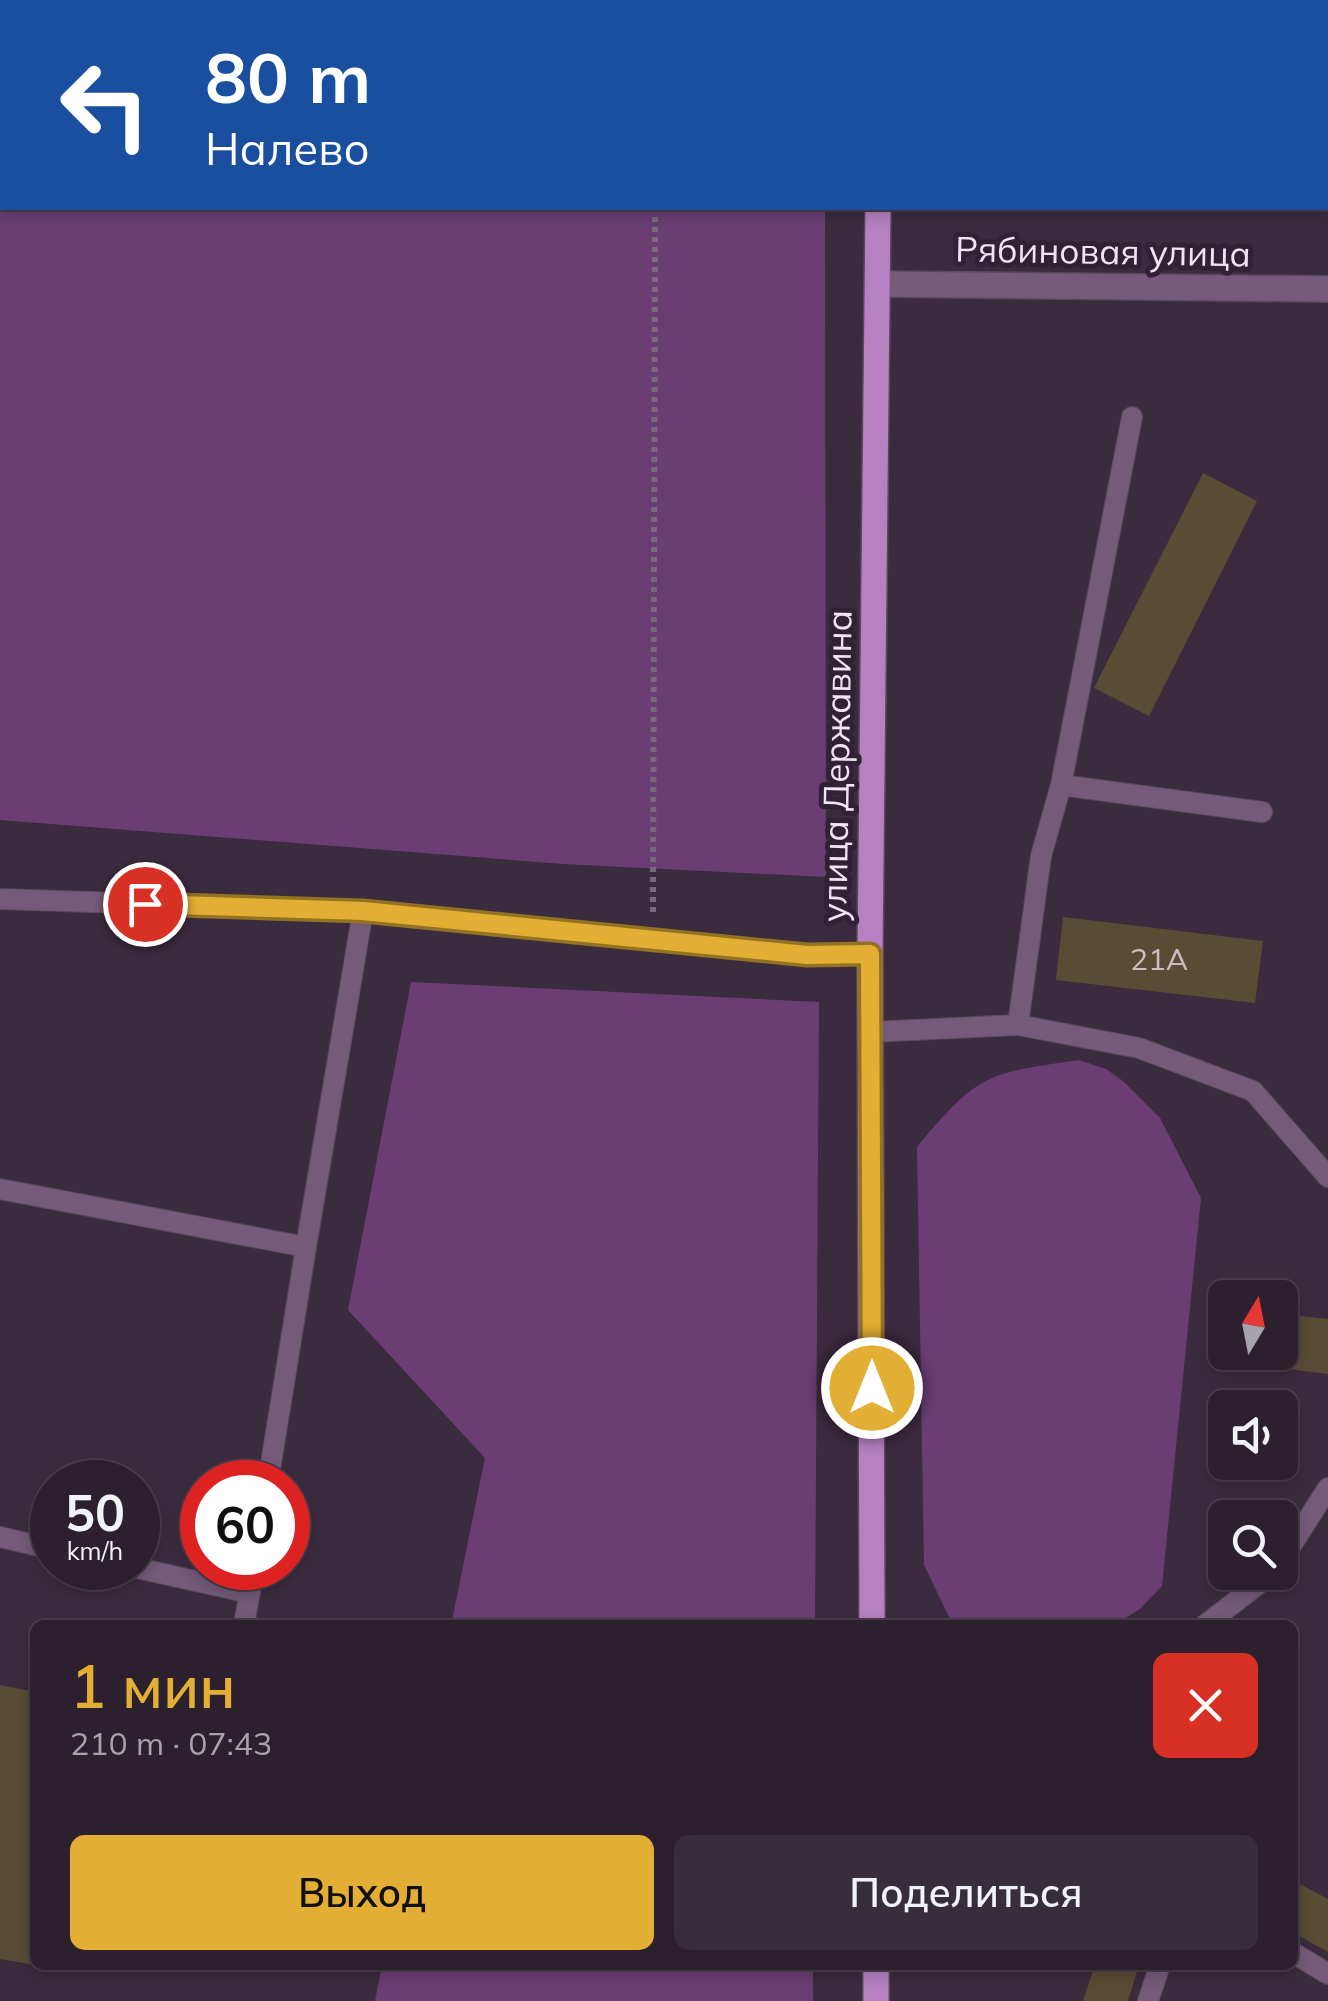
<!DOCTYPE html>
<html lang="ru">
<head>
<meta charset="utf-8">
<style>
	body { margin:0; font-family:Mulish,sans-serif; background:#382d3a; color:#f1f3f6; height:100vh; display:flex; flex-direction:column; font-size:38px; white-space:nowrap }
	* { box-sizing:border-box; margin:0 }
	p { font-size:32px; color:#a6a3aa }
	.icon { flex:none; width:55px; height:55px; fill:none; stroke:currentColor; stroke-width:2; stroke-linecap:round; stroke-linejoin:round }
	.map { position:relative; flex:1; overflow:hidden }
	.panel { position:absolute; left:30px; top:1620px; width:1268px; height:350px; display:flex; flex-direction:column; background:#2c202e; border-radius:15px; box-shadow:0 5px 15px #0003,0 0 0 2px #483e4a }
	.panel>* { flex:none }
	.guide { position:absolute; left:0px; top:0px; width:1330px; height:210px; box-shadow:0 5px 15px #0003,0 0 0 2px #483e4a; background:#1a4fa0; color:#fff; overflow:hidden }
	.needle { width:65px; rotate:10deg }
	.buttons { position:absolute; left:1208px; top:1280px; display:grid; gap:20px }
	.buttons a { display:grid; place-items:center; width:90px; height:90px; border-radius:15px; background:#2c202e; box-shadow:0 5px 15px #0003,0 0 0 2px #483e4a; font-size:50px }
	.speed { position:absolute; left:30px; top:1460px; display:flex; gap:20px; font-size:50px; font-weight:700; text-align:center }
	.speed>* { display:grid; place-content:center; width:130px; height:130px; border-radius:50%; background:#2c202e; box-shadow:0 5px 15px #0003,0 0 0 2px #483e4a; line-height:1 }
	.speed small { font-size:25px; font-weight:400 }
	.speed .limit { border:15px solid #d22; background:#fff; color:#111 }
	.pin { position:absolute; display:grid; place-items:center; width:85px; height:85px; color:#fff; margin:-42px; border:5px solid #fff; border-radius:50%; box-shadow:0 2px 10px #0007 }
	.me { position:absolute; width:110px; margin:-55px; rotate:0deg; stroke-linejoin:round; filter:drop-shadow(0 0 8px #0008) }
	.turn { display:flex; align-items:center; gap:35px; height:210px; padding:0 40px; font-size:45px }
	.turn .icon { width:130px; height:130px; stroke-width:2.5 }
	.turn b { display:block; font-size:70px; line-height:85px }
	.round { display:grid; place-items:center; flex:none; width:105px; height:105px; border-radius:15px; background:#382d3a }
	.headline { display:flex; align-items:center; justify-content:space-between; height:170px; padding:0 40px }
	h1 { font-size:60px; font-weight:600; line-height:75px; color:#e2af34 }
	.button { display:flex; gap:20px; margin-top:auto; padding:20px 40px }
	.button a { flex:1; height:115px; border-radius:15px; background:#e2af34; color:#111; font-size:40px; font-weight:600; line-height:115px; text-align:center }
	.button a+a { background:#382d3a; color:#f1f3f6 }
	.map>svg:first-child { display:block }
	.green { fill:#6a3e73 }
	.building { fill:#584c35 }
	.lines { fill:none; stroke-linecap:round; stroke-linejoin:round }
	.lane-casing { stroke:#58495b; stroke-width:22 }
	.street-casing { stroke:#58495b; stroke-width:28 }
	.primary-casing { stroke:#58495b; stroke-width:28 }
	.path { stroke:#796a7b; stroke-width:6; stroke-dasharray:5 5; stroke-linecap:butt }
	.lane { stroke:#755a7a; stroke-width:20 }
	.street { stroke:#755a7a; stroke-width:25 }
	.primary { stroke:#b680c1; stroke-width:25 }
	.route-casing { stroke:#937222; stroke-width:25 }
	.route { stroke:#e2af34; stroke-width:18 }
	.labels { text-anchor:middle; stroke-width:10; stroke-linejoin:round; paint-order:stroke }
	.number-label { font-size:30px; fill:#c9bec2 }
	.street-label { font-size:35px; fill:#efe4f1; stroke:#312134 }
</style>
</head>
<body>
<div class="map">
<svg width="1328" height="2001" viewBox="0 0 1328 2001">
	<rect width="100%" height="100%" fill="#3b2b3e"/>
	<path class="green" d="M0,0H824L2,2V208H825L826,877L563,864L0,820Z
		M411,982L819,1002L815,1625H451L485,1458L348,1310Z
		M1079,1060L1106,1069L1123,1081L1160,1118L1201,1198L1162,1586L1140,1609L1114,1625H961L951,1621L924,1565L917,1147C977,1074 987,1073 1079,1060Z
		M382,1965H813V2001H375Z"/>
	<path class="building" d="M1203,473L1257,501L1149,716L1094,688Z
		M1063,917L1263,941L1255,1003L1056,980Z
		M1280,1314L1328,1319V1374L1239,1363L1240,1352H1280Z
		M0,1685L35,1692V1965L0,1959Z
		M1292,1880L1328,1899V1952L1292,1932Z
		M1095,1965H1139L1128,2001H1083Z"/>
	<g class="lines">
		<g class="lane-casing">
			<path id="lane" d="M1061,785L1132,417
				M0,899L363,911L807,955L870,954
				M1018,1025L1041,856L1061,785L1262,812
				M871,1032L1018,1025L1139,1048L1253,1091L1328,1177
				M0,1189L306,1247L363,911
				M268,1482L306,1247
				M0,1537L52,1549
				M1280,1563L1328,1488
				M137,1568L250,1593
				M244,1625L254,1568
				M1205,1625L1274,1572
				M1292,1952L1328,1974
				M1148,2001L1160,1965"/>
		</g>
		<g class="street-casing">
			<path id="street" d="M878,284L1328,289"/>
		</g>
		<g class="primary-casing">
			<path id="primary" d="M880,2V0
				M872,1625L870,954L878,208
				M876,1965V2001"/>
		</g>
		<path class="path" d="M655,2V0
			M653,912L655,208"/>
		<use href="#lane" class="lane"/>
		<use href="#street" class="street"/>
		<use href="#primary" class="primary"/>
	</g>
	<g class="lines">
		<g class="route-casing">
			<path id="route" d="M145,904L363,911L807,955L870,954L872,1388"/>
		</g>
		<use href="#route" class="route"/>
	</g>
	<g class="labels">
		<g class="number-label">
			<text x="1159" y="970">21А</text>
		</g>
		<g class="street-label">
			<text transform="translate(1103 252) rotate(1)" y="12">Рябиновая улица</text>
			<text transform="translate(837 766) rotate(-89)" y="12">улица Державина</text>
		</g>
	</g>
</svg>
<div class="buttons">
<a><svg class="needle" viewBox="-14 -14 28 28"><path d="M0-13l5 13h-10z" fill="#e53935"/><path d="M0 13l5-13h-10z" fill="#a6a3aa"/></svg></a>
<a><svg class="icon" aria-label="sound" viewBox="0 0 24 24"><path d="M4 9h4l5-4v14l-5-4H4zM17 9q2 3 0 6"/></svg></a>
<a><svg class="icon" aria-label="search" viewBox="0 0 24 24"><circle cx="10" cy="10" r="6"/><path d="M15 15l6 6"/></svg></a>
</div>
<div class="speed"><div>50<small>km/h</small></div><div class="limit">60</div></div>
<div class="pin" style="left:145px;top:904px;background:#d93025"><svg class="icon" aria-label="arrive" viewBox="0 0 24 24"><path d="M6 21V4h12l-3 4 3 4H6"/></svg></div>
<svg class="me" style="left:872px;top:1388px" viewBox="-20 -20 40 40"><circle r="17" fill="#e2af34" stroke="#fff" stroke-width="3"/><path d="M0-11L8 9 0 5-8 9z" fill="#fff"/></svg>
<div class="guide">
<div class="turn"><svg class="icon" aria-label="left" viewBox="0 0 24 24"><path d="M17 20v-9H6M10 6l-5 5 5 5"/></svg><div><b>80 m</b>Налево</div></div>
</div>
<section class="panel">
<div class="headline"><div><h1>1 мин</h1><p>210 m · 07:43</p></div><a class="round" style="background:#d93025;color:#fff"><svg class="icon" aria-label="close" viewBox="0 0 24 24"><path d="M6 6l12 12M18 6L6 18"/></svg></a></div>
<div class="button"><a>Выход</a><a>Поделиться</a></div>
</section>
</div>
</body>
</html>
